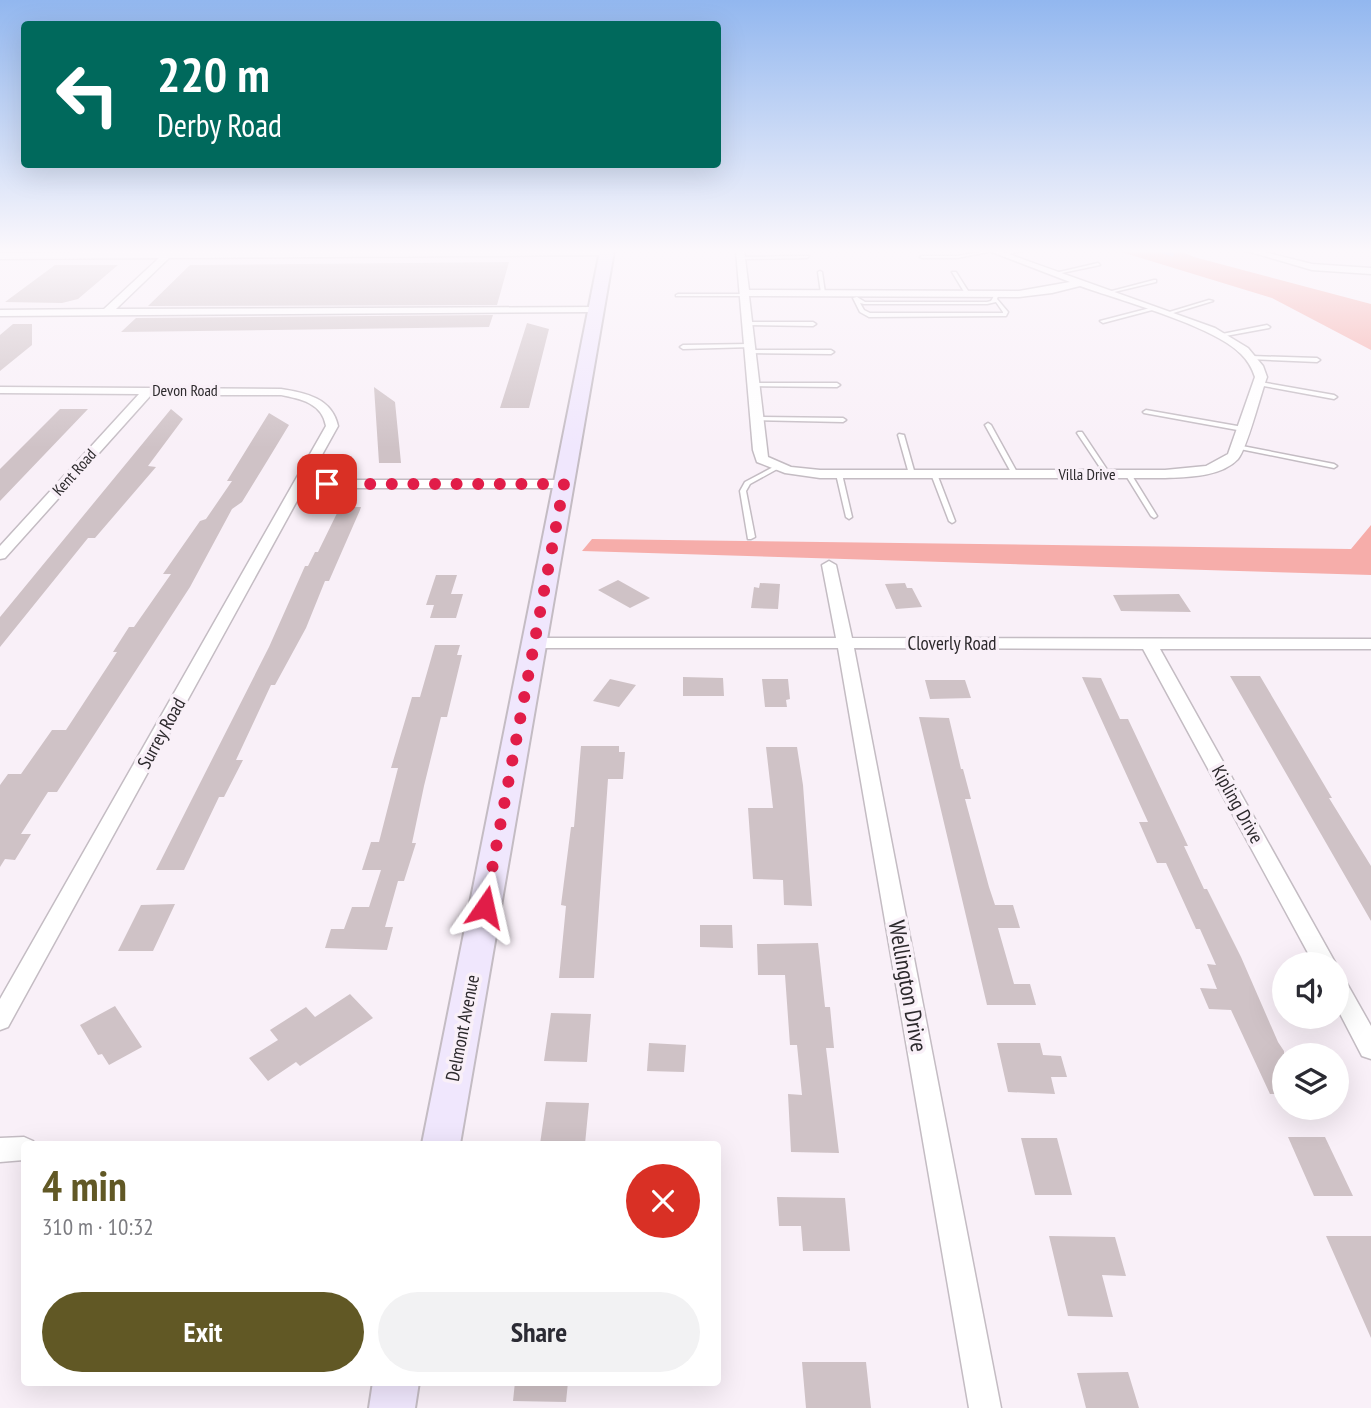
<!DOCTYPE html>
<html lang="en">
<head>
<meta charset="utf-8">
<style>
	body { margin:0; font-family:"PT Sans Narrow",sans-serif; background:#f2f2f3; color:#2b2b33; height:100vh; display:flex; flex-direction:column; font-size:26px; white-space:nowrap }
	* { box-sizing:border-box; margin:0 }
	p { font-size:23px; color:#7c7c81 }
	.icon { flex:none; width:38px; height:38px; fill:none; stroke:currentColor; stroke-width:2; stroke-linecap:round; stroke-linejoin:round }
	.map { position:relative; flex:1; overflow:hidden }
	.details { position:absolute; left:21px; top:1141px; width:700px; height:245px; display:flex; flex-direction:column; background:#fff; border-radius:7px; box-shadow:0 7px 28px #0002 }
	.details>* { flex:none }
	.guide { position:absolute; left:21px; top:21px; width:700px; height:147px; border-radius:7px; box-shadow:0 7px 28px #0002; background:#00695c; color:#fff; overflow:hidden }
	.fabs { position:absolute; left:1272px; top:952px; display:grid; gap:14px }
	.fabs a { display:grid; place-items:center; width:77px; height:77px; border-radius:50%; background:#fff; box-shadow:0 7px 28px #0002; font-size:35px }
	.pin { position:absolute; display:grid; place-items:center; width:60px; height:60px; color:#fff; margin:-30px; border-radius:14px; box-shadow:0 4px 10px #0006 }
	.me { position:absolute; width:77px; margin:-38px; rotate:11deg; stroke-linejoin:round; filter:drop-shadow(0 0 5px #0008) }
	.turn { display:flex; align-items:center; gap:24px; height:147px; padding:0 21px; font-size:32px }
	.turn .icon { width:91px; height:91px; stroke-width:2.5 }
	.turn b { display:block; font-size:49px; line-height:60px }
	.round { display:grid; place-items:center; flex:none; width:74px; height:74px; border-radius:37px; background:#f2f2f3 }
	.headline { display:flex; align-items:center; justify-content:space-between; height:119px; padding:0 21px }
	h1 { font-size:42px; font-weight:700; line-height:52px; color:#615825 }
	.action { display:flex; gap:14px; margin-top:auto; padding:14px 21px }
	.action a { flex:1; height:80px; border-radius:42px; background:#615825; color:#fff; font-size:28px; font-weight:700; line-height:80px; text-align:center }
	.action a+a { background:#f2f2f3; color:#2b2b33 }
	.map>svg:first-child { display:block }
	.forest { fill:#f6adaa }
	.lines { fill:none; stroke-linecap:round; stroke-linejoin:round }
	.stream { stroke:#b2bcf9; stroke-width:4.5 }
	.building { fill:#cfc2c6 }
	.lane-casing { stroke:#c4bcc3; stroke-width:3 }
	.street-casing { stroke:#c4bcc3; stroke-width:3 }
	.secondary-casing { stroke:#c4bcc3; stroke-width:4 }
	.lane { fill:#fff; fill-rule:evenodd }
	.street { fill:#fff; fill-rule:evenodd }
	.secondary { fill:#f0e7fd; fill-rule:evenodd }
	.route { stroke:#e11d48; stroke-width:12; stroke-dasharray:0 21.6 }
	.labels { text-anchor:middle; stroke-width:7; stroke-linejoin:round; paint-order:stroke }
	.far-street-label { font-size:16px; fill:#2c292c; stroke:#f9f0f8 }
	.street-label { font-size:19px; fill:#2c292c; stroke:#f9f0f8 }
	.near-street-label { font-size:23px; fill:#2c292c; stroke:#f9f0f8 }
</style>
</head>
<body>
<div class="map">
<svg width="1371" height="1408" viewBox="0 0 1371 1408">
	<rect width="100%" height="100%" fill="#f9f0f8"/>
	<path class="forest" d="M1118,251H1180L1194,257L1371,304V350L1272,298Z
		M1371,525V575L582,551L592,539L1351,549Z"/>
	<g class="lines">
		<path class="stream" d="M1163,251L1172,254"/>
	</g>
	<path class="building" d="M509,262L497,305L148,306L190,265Z
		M55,265H118L78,299L62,303L5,302Z
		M493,315L489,327L121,332L136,318Z
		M527,323L549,329L529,408H500Z
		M13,324H32V345L0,371V335Z
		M374,387L395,402L401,463H379Z
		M60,409H88L0,501V469Z
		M171,409L183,419L148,466L156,467L95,538H88L0,647V617Z
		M269,413L289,425L269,458L242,502L232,509L190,587L96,732L57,792H48L21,834H31L15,860L5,859L0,867V785L8,774H21L52,730H66L117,652H113L129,627H134L171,574H163L200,521L206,519L232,481H227Z
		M340,507H361L360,510L329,581H325L306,628L275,685H271L236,760H243L224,797H219L184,870H156L269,647L305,566H308L315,552H318Z
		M436,575H457L451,594H463L456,618H430L434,605H426Z
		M618,580L650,598L630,608L598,590Z
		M760,583L780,584L778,609L751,608L754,587L759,588Z
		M905,583L907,588H912L922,607L896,609L885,584Z
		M1179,594L1191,612L1121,611L1113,595Z
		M435,645H460L457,655H462L447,717H441L424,786L412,843H416L404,881H398L385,927H393L387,950L325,948L331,929H344L352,907H369L381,870H362L371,842H379L398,768H391L412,697H420Z
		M1230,676H1260L1332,798H1329L1371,866V921Z
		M683,677L723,678L724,696H683Z
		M1082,677L1101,678L1120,719H1128L1188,846H1184L1204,889H1207L1241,957L1278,1042L1284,1051V1094H1270L1231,1010L1209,1009L1200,988L1217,989L1207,964L1216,965L1200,929H1196L1166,863H1157L1139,822H1148Z
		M610,679L636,685L619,707L593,701Z
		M762,679H788L790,699L786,700L787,707H765Z
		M925,680H965L971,698L930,699Z
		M919,717L949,718L961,769H963L971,799H965L989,887L995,905H1013L1020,928H998L1014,984H1030L1036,1005H987Z
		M581,746H619V752H625L623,779H608L594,978H559L566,906L561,905L571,827H574Z
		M766,747H797L803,785L812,906L784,905L783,880L753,879L748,808H773Z
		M175,904L153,951H118L141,905Z
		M700,925H732L733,948L700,947Z
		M818,943L825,1007H830L834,1048H826L839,1153L791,1152L788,1094L802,1095L797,1045H790L785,975H758L757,944Z
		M350,994L373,1018L300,1066L296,1062L268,1081L249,1058L278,1040L270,1030L306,1007L315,1017Z
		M115,1006L142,1047L109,1065L102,1054L98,1055L80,1025Z
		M551,1013L591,1014L587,1062L544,1061Z
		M649,1043L686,1045L684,1072L647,1071Z
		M997,1043H1040L1043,1055L1061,1056L1067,1077H1051L1055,1094L1008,1092Z
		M546,1102L589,1103L585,1144H540Z
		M1288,1137H1325L1353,1196H1314Z
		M1021,1138H1057L1072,1195H1035Z
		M777,1197L845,1198L850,1251H803L801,1226H779Z
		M1049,1236L1115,1237L1126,1276L1102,1275L1113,1317L1068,1316Z
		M1326,1236H1371V1338Z
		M802,1362H866L871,1408H806Z
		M1128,1372L1139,1408H1086L1077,1373Z
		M515,1382H568L566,1402L513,1401Z"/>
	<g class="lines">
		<g class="lane-casing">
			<path id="lane" d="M986,251H993L957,258H922L920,257L922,256H957Z
				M1015,251H1023L1003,255L1001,254Z
				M809,256L807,258L741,259L739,258L741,257Z
				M1098,263L1100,265L1057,274L1055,273Z
				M820,271L822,272L825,293L823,294L821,293L818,272Z
				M952,272H956L970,294V295H966Z
				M1154,280H1156V282L1110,293L1108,292Z
				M678,294H745L747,295L745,296H676V295Z
				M994,296H998L997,299L1008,312L1006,316L869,317L860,312L853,298L857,297L865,302H987L991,301ZM996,302L1003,312V313H870L864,310L860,303L864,304H987Z
				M1209,300L1213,301L1170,314L1166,313Z
				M1154,307L1156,308V309L1103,323L1100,321Z
				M747,322H813L816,324L813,326L745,325L744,324Z
				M1267,325L1270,327L1269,328L1220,337L1217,335Z
				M750,344L752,345V347L683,349L680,347L683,345Z
				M750,350H831L834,352L831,354L748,353L747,352Z
				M1251,356L1317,358L1320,360L1317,362L1249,359L1248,358Z
				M1260,382L1334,395L1337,397L1334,399L1258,385L1257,384Z
				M753,383H837L840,385L837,387L751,386V384Z
				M1146,410L1243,427L1246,429L1243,431L1144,413L1143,412Z
				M756,417L843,418L846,420L843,422L754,420V418Z
				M988,423L991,425L1018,474L1017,475L1015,476L1012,474L985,425Z
				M1078,432H1082L1110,474L1109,475H1105L1077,433Z
				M899,434L904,435L915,474L914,475L912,476L909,474L898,435Z
				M1237,445L1334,464L1337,466L1334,468L1235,448L1234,447Z
				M777,465L779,466V468L750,484L746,491L755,537L751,539H748L740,491L745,482Z
				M839,472L842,474L852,517L849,519L846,517L836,474Z
				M934,472L937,474L955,521L954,522L952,523L949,521L931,474Z
				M1128,472L1131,474L1157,516L1156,517L1154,518L1151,516L1125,474Z"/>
		</g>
		<g class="street-casing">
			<path id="street" d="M166,251L174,252H611L607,255L169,258L116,309L600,307V311L596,312L0,316V310L104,309L159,258L0,259V253Z
				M736,251H744L749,290L1019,291L1070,282L989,251H1000L1215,328L1248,348L1263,366L1267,377C1261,393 1247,449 1238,459C1221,477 1188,477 1165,478H820L785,473L757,462L753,450ZM1080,286C1119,300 1214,326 1241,354C1248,361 1252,368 1255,377L1228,454L1206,466L1165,470H820L791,467L768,457L749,296L1019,297L1052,293Z
				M1247,251H1260L1312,264L1371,268V274L1312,270Z
				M0,387L281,389C306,393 332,398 338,426L308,480H563L570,484L563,488H304L8,1027L0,1030V999L326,426C322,403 301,399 281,395H151L5,558L0,559V546L139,394L0,393Z
				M829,561L836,565L852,638L1371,639V649H1160L1336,964H1314L1143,649L854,648L1001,1408H969L838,648H534L526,643L534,638H836L822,565Z
				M1337,977L1345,980L1371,1026V1059L1362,1056L1337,1008Z
				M24,1137L33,1141L35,1144H24V1160L0,1162V1138Z"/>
		</g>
		<g class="secondary-casing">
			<path id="secondary" d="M600,251H614L460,1144H422Z
				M373,1382H419L415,1408H369Z"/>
		</g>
		<use href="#lane" class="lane"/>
		<use href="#street" class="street"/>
		<use href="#secondary" class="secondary"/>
	</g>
	<linearGradient id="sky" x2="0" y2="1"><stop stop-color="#92b7ef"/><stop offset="0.56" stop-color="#fcf8fc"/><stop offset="1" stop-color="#fcf8fc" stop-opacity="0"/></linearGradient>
	<rect width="1371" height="448" fill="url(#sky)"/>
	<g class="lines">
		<path class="route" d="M327,484H564L485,907"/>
	</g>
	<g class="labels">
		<g class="far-street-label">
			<text x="185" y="396">Devon Road</text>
			<text transform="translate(74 472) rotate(-48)" y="6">Kent Road</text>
			<text x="1087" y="480">Villa Drive</text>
		</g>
		<g class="street-label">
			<text x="952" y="650">Cloverly Road</text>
			<text transform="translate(161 733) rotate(-61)" y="7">Surrey Road</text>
			<text transform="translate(1238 804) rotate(61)" y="7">Kipling Drive</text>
			<text transform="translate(462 1028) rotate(-79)" y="7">Delmont Avenue</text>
		</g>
		<g class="near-street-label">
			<text transform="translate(908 986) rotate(80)" y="8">Wellington Drive</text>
		</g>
	</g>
</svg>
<div class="fabs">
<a><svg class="icon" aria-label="sound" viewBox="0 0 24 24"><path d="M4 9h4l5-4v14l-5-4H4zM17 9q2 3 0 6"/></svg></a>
<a><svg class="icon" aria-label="layers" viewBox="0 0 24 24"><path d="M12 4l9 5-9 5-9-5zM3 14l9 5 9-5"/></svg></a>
</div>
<div class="pin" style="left:327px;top:484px;background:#d93025"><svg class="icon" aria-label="arrive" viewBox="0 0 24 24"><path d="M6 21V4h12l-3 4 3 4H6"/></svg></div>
<svg class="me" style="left:485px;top:907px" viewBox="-20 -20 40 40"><path d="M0-17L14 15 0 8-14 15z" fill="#e11d48" stroke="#fff" stroke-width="4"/></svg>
<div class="guide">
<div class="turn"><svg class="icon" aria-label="left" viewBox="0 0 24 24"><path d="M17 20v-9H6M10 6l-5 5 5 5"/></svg><div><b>220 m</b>Derby Road</div></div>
</div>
<section class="details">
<div class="headline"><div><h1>4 min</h1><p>310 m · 10:32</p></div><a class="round" style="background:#d93025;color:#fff"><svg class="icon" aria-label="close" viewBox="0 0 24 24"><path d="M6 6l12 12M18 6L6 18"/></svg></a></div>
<div class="action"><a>Exit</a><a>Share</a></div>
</section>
</div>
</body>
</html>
